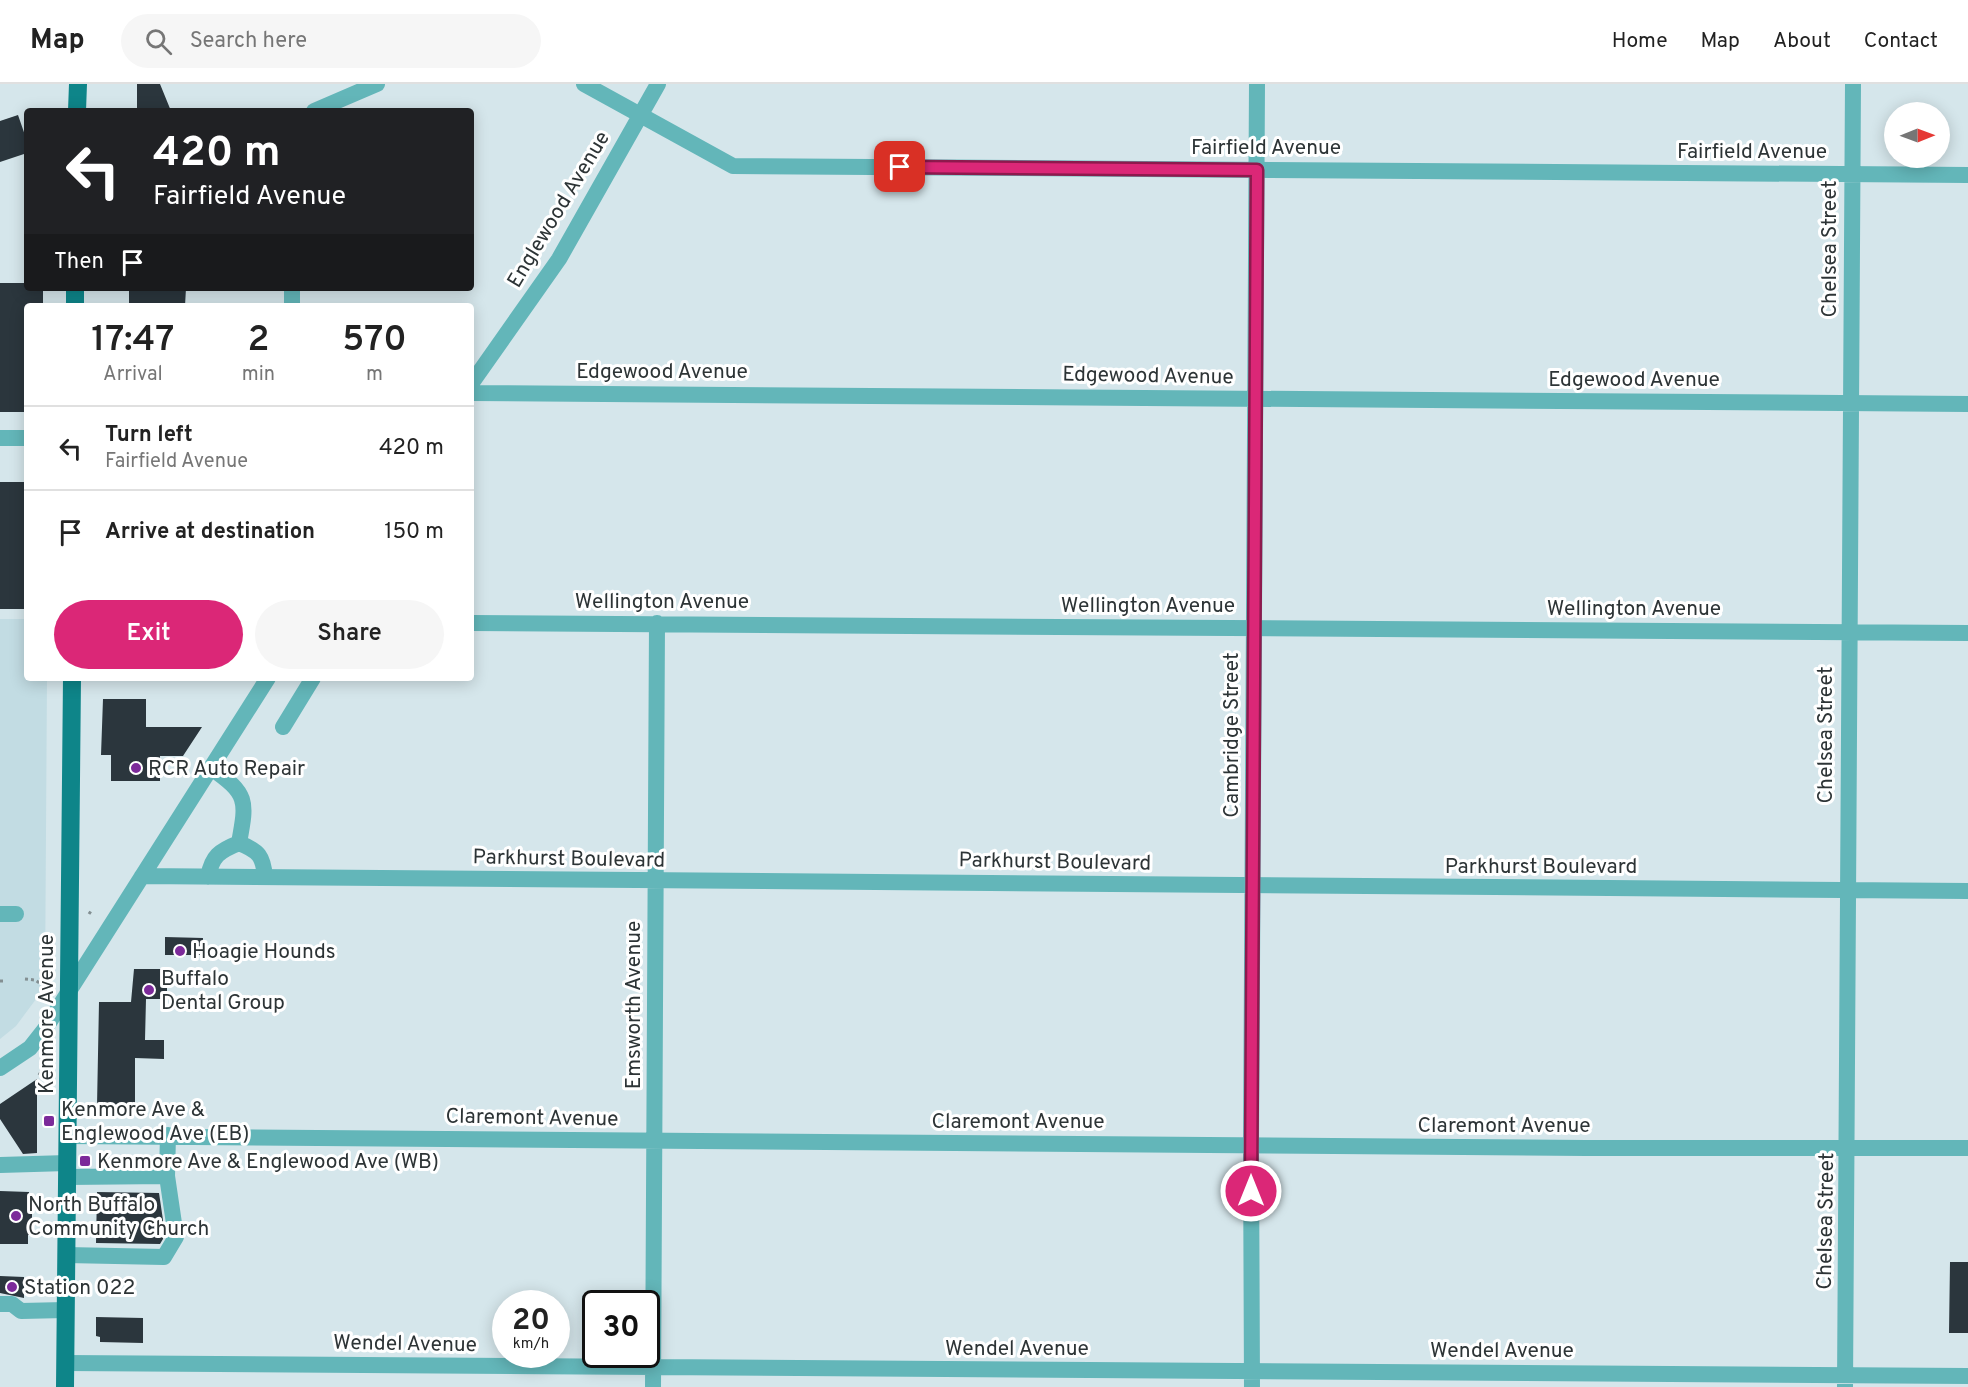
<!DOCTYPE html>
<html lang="en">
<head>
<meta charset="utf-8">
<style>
	body { margin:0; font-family:Overpass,sans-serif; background:#f6f6f6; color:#222; height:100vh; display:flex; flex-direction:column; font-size:22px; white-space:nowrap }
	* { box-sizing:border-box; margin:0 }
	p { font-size:20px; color:#767676 }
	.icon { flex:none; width:33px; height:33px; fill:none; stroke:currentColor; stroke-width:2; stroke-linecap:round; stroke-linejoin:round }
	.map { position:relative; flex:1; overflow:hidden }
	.panel { position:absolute; left:24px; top:219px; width:450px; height:378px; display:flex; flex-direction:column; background:#fff; border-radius:6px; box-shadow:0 3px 15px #0003 }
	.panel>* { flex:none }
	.top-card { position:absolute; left:24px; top:24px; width:450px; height:183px; border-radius:6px; box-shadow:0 3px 15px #0003; background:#202124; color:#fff; overflow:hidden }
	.needle { width:39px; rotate:89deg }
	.fabs { position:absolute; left:1884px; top:18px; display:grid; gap:12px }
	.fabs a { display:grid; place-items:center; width:66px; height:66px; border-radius:50%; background:#fff; box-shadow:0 3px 15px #0003; font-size:30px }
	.speed { position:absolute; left:492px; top:1206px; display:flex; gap:12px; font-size:30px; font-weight:700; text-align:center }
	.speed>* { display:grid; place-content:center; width:78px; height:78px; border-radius:50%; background:#fff; box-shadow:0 3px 15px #0003; line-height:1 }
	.speed small { font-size:15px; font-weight:400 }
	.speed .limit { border:3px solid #111; border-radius:9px; background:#fff; color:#111 }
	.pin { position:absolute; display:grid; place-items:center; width:51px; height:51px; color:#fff; margin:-26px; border-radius:12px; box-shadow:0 3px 9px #0006 }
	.me { position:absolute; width:66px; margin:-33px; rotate:0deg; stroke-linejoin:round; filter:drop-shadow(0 0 4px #0008) }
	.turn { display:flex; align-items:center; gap:21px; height:126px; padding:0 30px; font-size:27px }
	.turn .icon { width:78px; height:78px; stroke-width:2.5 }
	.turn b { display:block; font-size:42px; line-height:51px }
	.then { display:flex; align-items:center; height:57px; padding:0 30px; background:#0003; gap:12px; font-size:22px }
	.eta { display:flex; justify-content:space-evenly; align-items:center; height:102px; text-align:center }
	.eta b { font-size:36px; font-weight:600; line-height:42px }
	.cta { display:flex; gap:12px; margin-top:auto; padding:12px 30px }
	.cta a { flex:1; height:69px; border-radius:36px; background:#db2777; color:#fff; font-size:24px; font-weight:600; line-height:69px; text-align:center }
	.cta a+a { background:#f6f6f6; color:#222 }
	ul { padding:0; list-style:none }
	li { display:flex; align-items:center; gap:18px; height:84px; padding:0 30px; border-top:2px solid #e0e0e0 }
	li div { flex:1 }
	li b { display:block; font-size:22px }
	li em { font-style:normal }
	header { display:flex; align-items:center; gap:36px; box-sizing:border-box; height:84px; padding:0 30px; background:#fff; border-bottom:2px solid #e0e0e0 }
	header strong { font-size:28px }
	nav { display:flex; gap:33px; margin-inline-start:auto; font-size:21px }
	.search { width:420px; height:54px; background:#f6f6f6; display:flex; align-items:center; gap:15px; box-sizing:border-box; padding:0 21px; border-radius:33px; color:#767676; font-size:22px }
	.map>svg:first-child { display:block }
	.built { fill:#c2dce3 }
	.building { fill:#2b363d }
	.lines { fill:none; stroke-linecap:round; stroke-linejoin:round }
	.path { stroke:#838f92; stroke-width:3; stroke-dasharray:3 3; stroke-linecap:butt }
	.minor { stroke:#63b6b9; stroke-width:16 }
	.major { stroke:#0e8589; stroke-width:18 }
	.route-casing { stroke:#8e194d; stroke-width:15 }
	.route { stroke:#db2777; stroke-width:10 }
	.poi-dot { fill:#7c2a9a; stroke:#fff; stroke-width:2 }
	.labels { text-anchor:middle; stroke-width:6; stroke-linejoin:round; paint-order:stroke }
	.street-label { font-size:21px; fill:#2d3436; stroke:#fff }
	.poi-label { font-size:21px; fill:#2d3436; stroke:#fff; text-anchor:start }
</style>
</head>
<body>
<header>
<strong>Map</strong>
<div class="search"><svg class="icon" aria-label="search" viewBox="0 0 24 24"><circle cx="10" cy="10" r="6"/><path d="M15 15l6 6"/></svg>Search here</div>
<nav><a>Home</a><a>Map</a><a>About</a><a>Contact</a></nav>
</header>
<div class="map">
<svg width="1968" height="1303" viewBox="0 0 1968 1303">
	<rect width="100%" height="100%" fill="#d5e6eb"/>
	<path class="built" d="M0,535H27V594H47L45,903L16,942L0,955Z"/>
	<path class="building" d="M137,0H160L171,27H137Z
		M18,31L27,57V69L0,78V37Z
		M0,199H27V204H43V222H27V328H0Z
		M129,204H186L185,222H129Z
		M0,398H27V525H0Z
		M103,615H146V643H202L183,672H160V697H111V671H101Z
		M165,853L203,854L202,871H165Z
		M134,885H167V915H146L145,956H164V975L135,974V1022H97L99,918H131Z
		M37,995V1069L23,1070L0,1035V1020Z
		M0,1107L29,1108V1113H32V1151H28V1160H0Z
		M97,1108L159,1109L163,1136V1155L160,1160L96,1159Z
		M1950,1178H1968V1249H1949Z
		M0,1192L24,1193V1214L0,1209Z
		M96,1233L143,1234V1259L100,1258V1253L96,1252Z"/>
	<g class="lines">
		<path class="path" d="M89,830L91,827
			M25,895L35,896L47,904
			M0,897H4
			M39,991L42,986"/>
		<path class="minor" d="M584,0L733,82L1968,91
			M314,27L377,0
			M292,204V222
			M471,300L559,175L658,0
			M471,309L1968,320
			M0,354H27
			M471,539L1968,549
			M283,643L313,594
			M239,759C259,767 263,772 265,793
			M142,792L1968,807
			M208,793C212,772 219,767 239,759C247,716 248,710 211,684
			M0,830H16
			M0,984L30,964L45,945L268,594
			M67,1052L1586,1064H1968
			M0,1081L67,1079
			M167,1092L168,1051
			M66,1171L164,1173L176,1153L167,1092L67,1093
			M0,1220H12L21,1227L65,1226
			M65,1279L1968,1292
			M653,1303L657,539
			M1252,1303L1251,1061L1257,0
			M1845,1303L1853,0"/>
		<path class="major" d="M77,27L78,0
			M75,222V204
			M65,1303L72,594"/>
	</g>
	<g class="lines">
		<g class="route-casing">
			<path id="route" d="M900,83L1257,86L1251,1107"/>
		</g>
		<use href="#route" class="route"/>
	</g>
	<g class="poi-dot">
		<circle cx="136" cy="684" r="6"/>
		<circle cx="180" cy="867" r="6"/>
		<circle cx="149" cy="906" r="6"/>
		<rect x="43" y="1031" width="12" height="12" rx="3"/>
		<rect x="79" y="1071" width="12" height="12" rx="3"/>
		<circle cx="16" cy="1132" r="6"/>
		<circle cx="12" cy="1203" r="6"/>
	</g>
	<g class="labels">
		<g class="street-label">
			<text x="1266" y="70">Fairfield Avenue</text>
			<text x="1752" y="74">Fairfield Avenue</text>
			<text transform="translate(558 125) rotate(-59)" y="7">Englewood Avenue</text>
			<text transform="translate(1829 165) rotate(-90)" y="7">Chelsea Street</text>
			<text x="662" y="294">Edgewood Avenue</text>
			<text transform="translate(1148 291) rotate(1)" y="7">Edgewood Avenue</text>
			<text x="1634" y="302">Edgewood Avenue</text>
			<text x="662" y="524">Wellington Avenue</text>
			<text x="1148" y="528">Wellington Avenue</text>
			<text x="1634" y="531">Wellington Avenue</text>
			<text transform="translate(1231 651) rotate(-90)" y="7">Cambridge Street</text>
			<text transform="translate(1825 651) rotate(-90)" y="7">Chelsea Street</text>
			<text transform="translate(569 774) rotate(1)" y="7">Parkhurst Boulevard</text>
			<text transform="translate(1055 777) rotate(1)" y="7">Parkhurst Boulevard</text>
			<text x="1541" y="789">Parkhurst Boulevard</text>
			<text transform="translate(633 921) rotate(-90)" y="7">Emsworth Avenue</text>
			<text transform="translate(46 930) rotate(-90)" y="7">Kenmore Avenue</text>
			<text transform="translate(532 1033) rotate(1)" y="7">Claremont Avenue</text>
			<text x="1018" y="1044">Claremont Avenue</text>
			<text x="1504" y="1048">Claremont Avenue</text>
			<text transform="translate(1825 1137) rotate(-89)" y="7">Chelsea Street</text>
			<text transform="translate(405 1259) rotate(1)" y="7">Wendel Avenue</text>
			<text x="1017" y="1271">Wendel Avenue</text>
			<text x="1502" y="1273">Wendel Avenue</text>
		</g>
		<g class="poi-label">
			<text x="148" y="691">RCR Auto Repair</text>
			<text x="192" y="874">Hoagie Hounds</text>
			<text x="161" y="901">Buffalo<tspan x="161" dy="24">Dental Group</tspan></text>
			<text x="61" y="1032">Kenmore Ave &amp;<tspan x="61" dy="24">Englewood Ave (EB)</tspan></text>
			<text x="97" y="1084">Kenmore Ave &amp; Englewood Ave (WB)</text>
			<text x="28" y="1127">North Buffalo<tspan x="28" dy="24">Community Church</tspan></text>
			<text x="24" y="1210">Station 022</text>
		</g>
	</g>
</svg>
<div class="fabs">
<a><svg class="needle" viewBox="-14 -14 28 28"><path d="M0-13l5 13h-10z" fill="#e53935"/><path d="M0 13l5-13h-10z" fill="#767676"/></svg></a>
</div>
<div class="speed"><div>20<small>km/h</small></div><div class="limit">30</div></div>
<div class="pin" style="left:900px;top:83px;background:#d93025"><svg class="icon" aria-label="arrive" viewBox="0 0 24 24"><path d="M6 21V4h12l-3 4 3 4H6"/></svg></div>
<svg class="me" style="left:1251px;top:1107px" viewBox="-20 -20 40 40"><circle r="17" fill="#db2777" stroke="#fff" stroke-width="3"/><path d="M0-11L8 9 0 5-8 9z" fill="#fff"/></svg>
<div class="top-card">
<div class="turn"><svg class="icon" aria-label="left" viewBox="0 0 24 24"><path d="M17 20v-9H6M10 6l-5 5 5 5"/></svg><div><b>420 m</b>Fairfield Avenue</div></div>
<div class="then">Then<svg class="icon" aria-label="arrive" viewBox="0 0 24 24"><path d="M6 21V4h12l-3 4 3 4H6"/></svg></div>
</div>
<section class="panel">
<div class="eta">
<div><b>17:47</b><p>Arrival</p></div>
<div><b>2</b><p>min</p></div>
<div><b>570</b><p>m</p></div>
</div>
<ul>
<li><svg class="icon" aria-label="left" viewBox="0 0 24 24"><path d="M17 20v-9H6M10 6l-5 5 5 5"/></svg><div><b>Turn left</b><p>Fairfield Avenue</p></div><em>420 m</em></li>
<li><svg class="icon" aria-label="arrive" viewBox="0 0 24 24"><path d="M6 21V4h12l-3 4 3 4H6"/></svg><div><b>Arrive at destination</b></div><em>150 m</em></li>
</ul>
<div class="cta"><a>Exit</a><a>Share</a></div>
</section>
</div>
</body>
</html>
